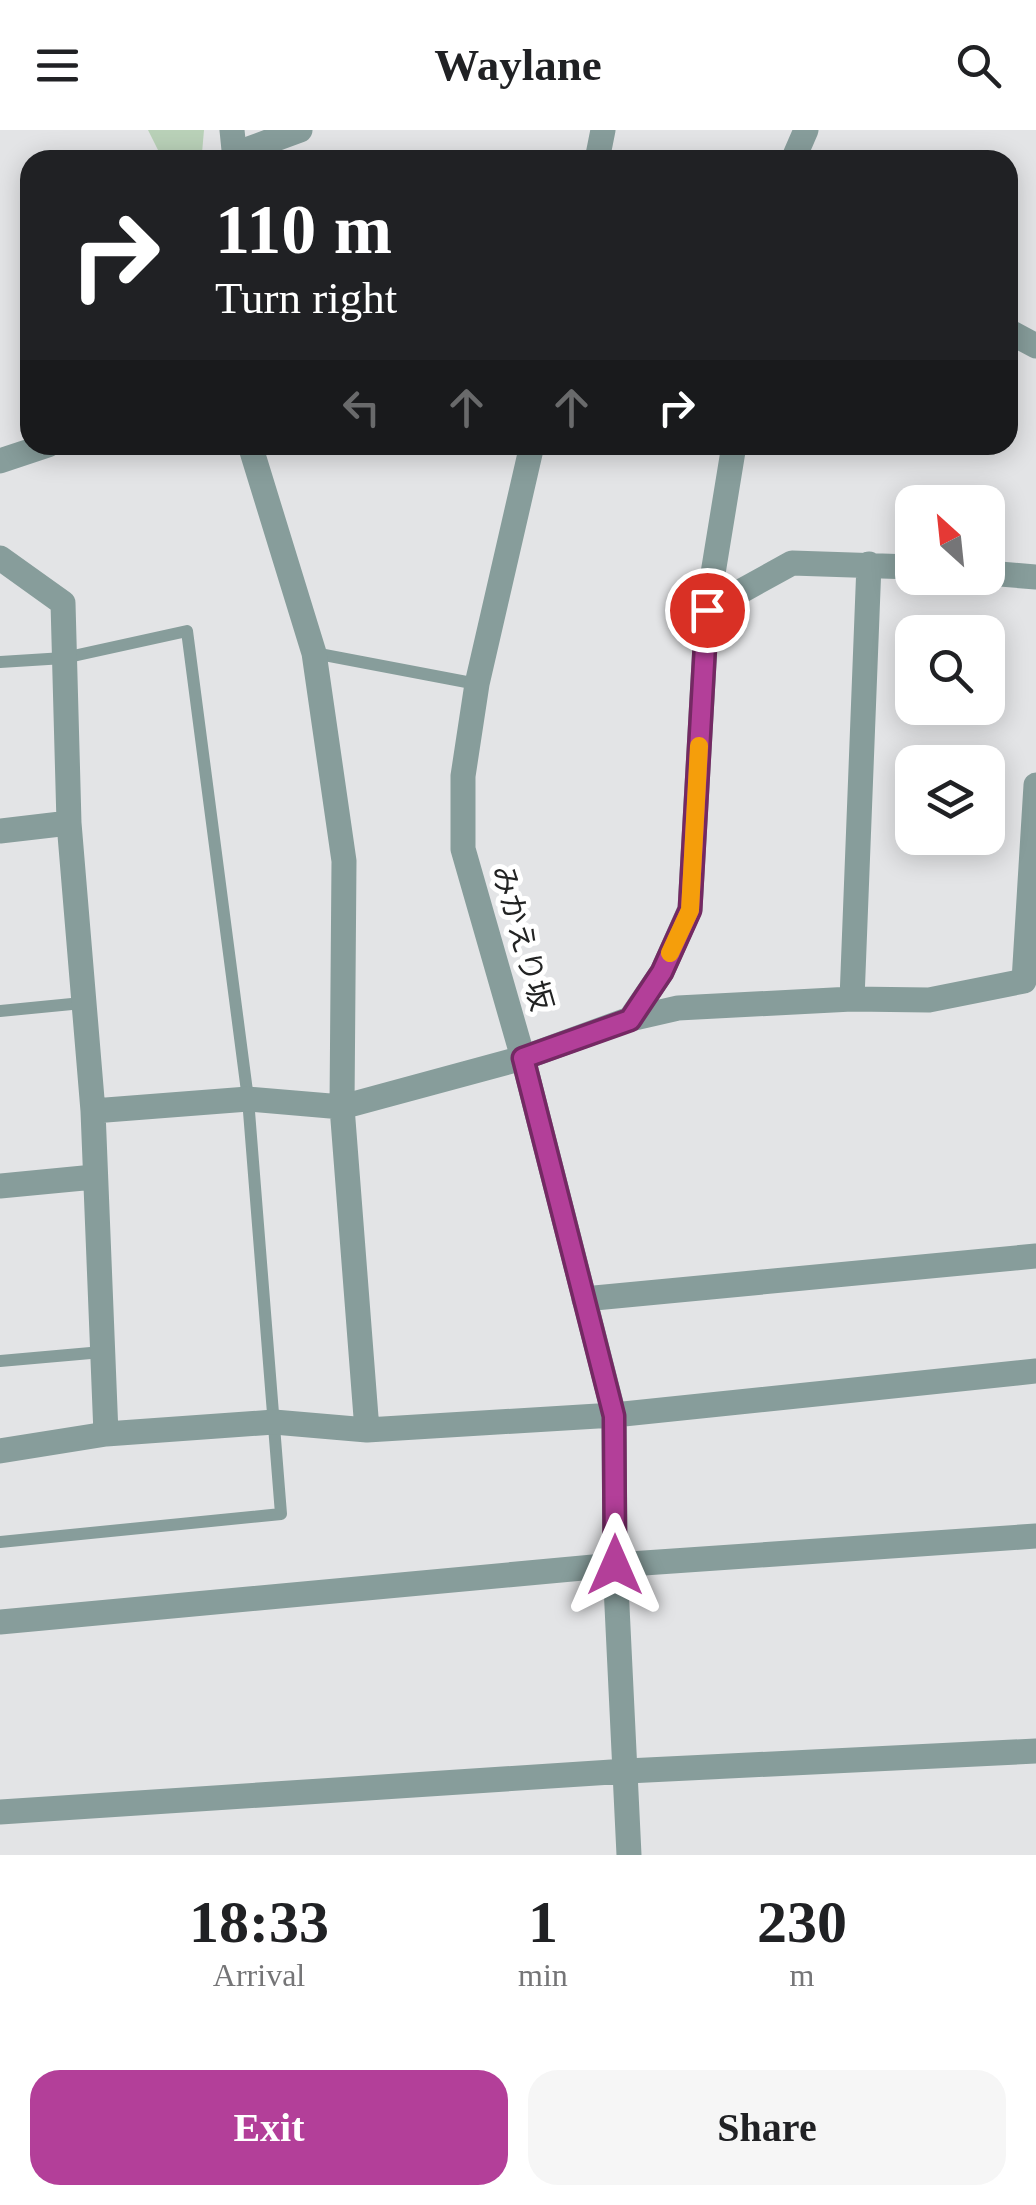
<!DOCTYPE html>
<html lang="en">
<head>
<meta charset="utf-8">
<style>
	body { margin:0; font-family:"Times New Roman","Noto Sans JP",serif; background:#f6f6f6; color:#202124; height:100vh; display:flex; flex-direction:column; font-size:38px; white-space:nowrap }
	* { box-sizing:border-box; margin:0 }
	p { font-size:32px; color:#757577 }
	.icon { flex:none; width:55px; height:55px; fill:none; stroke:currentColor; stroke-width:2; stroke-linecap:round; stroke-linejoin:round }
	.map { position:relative; height:1725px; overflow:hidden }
	.details { display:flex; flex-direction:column; background:#fff; flex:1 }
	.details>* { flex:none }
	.hud { position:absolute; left:20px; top:20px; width:998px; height:305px; border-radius:30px; box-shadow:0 5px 25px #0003; background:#202124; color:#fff; overflow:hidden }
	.needle { width:65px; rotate:333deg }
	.buttons { position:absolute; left:895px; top:355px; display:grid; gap:20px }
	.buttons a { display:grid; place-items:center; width:110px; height:110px; border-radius:20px; background:#fff; box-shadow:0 5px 25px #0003; font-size:50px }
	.pin { position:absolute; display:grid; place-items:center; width:85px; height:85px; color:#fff; margin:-42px; border:5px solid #fff; border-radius:50%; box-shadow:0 2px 10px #0007 }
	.me { position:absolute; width:110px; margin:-55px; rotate:0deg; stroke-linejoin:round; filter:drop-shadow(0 0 8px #0008) }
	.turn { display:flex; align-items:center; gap:35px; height:210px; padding:0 30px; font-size:45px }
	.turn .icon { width:130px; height:130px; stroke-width:2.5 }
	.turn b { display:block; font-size:70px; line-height:85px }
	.lanes { display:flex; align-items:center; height:95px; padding:0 30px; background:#0003; justify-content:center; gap:50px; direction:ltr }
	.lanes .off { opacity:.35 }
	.eta { display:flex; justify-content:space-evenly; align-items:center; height:170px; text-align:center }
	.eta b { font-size:60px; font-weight:600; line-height:70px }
	.primary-button { display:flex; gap:20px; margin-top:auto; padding:20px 30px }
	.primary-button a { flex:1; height:115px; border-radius:30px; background:#b33f99; color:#fff; font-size:40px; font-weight:600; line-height:115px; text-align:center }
	.primary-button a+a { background:#f6f6f6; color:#202124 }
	header { display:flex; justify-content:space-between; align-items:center; height:130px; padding:0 30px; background:#fff; font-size:45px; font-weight:600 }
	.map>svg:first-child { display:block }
	.green { fill:#b9d1b8 }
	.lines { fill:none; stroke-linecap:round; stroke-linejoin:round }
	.lane { stroke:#879d9b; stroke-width:12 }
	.street { stroke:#879d9b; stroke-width:25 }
	.route-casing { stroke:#742963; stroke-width:25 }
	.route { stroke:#b33f99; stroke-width:18 }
	.slow { stroke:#f59e0b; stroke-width:18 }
	.labels { text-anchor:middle; stroke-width:10; stroke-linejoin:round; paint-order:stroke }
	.street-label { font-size:30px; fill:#222323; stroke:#fff }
</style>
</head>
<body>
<header><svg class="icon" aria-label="menu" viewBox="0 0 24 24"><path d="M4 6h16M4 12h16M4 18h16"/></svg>Waylane<svg class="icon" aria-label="search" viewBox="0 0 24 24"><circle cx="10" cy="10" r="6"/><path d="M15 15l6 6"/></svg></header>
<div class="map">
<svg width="1036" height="1725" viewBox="0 0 1036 1725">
	<rect width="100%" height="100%" fill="#e3e4e6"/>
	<path class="green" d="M148,0H204L202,23L179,30H163Z"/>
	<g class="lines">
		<path class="lane" d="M314,523L477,554
			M0,532L64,528L187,501L248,969L281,1384L0,1412
			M0,881L82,873
			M0,1231L102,1222"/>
		<path class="street" d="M232,0L235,30
			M235,24L300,0
			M597,30L603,0
			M793,30L806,0
			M1008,201L1036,216
			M250,315L314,523L344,731L342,977L367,1300
			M532,315L477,554L463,646V719L523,928L614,1285L615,1435L629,1725
			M0,331L48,315
			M0,428L63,473L69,693L93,981L106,1304
			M988,443L1036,447
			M707,480L792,433L912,437
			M0,701L69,693
			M1024,851L1036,655
			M852,869L869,434
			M630,889L662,842L690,779L707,480L734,315
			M93,981L248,969L342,977L523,928L630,889L678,878L852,869L929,870L1024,851
			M0,1056L94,1047
			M584,1169L1036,1126
			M0,1321L106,1304L274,1292L367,1300L614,1285L1036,1241
			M0,1492L615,1435L1036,1406
			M0,1682L627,1641L1036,1621"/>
	</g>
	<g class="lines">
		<g class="route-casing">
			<path id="route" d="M615,1435L614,1286L523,928L630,890L662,842L690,780L707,480"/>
		</g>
		<use href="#route" class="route"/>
		<path class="slow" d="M670,823L690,780L699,616"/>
	</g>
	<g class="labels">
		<g class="street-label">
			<text transform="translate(522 808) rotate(74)" y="10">みかえり坂</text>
		</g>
	</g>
</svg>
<div class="buttons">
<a><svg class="needle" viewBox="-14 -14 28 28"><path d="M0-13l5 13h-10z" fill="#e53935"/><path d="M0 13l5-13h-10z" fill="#757577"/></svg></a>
<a><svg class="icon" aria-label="search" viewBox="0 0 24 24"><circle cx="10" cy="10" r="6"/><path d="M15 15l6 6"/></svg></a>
<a><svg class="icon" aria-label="layers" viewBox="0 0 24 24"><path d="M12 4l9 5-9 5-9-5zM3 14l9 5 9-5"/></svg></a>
</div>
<div class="pin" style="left:707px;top:480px;background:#d93025"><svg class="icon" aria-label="arrive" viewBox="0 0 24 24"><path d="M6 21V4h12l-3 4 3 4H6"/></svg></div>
<svg class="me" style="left:615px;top:1435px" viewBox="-20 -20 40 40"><path d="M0-17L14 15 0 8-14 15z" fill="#b33f99" stroke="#fff" stroke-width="4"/></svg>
<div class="hud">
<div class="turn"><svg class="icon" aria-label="right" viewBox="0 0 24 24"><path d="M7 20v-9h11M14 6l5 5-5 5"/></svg><div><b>110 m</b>Turn right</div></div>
<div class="lanes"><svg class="icon off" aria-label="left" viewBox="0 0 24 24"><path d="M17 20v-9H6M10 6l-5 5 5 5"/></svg><svg class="icon off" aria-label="ahead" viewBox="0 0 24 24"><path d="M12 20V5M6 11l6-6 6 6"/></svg><svg class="icon off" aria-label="ahead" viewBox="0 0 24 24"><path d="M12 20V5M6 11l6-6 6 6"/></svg><svg class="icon" aria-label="right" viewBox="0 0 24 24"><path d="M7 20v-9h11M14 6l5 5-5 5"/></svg></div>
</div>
</div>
<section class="details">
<div class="eta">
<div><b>18:33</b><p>Arrival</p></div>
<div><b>1</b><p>min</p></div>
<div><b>230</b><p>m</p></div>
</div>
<div class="primary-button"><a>Exit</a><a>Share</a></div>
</section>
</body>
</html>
